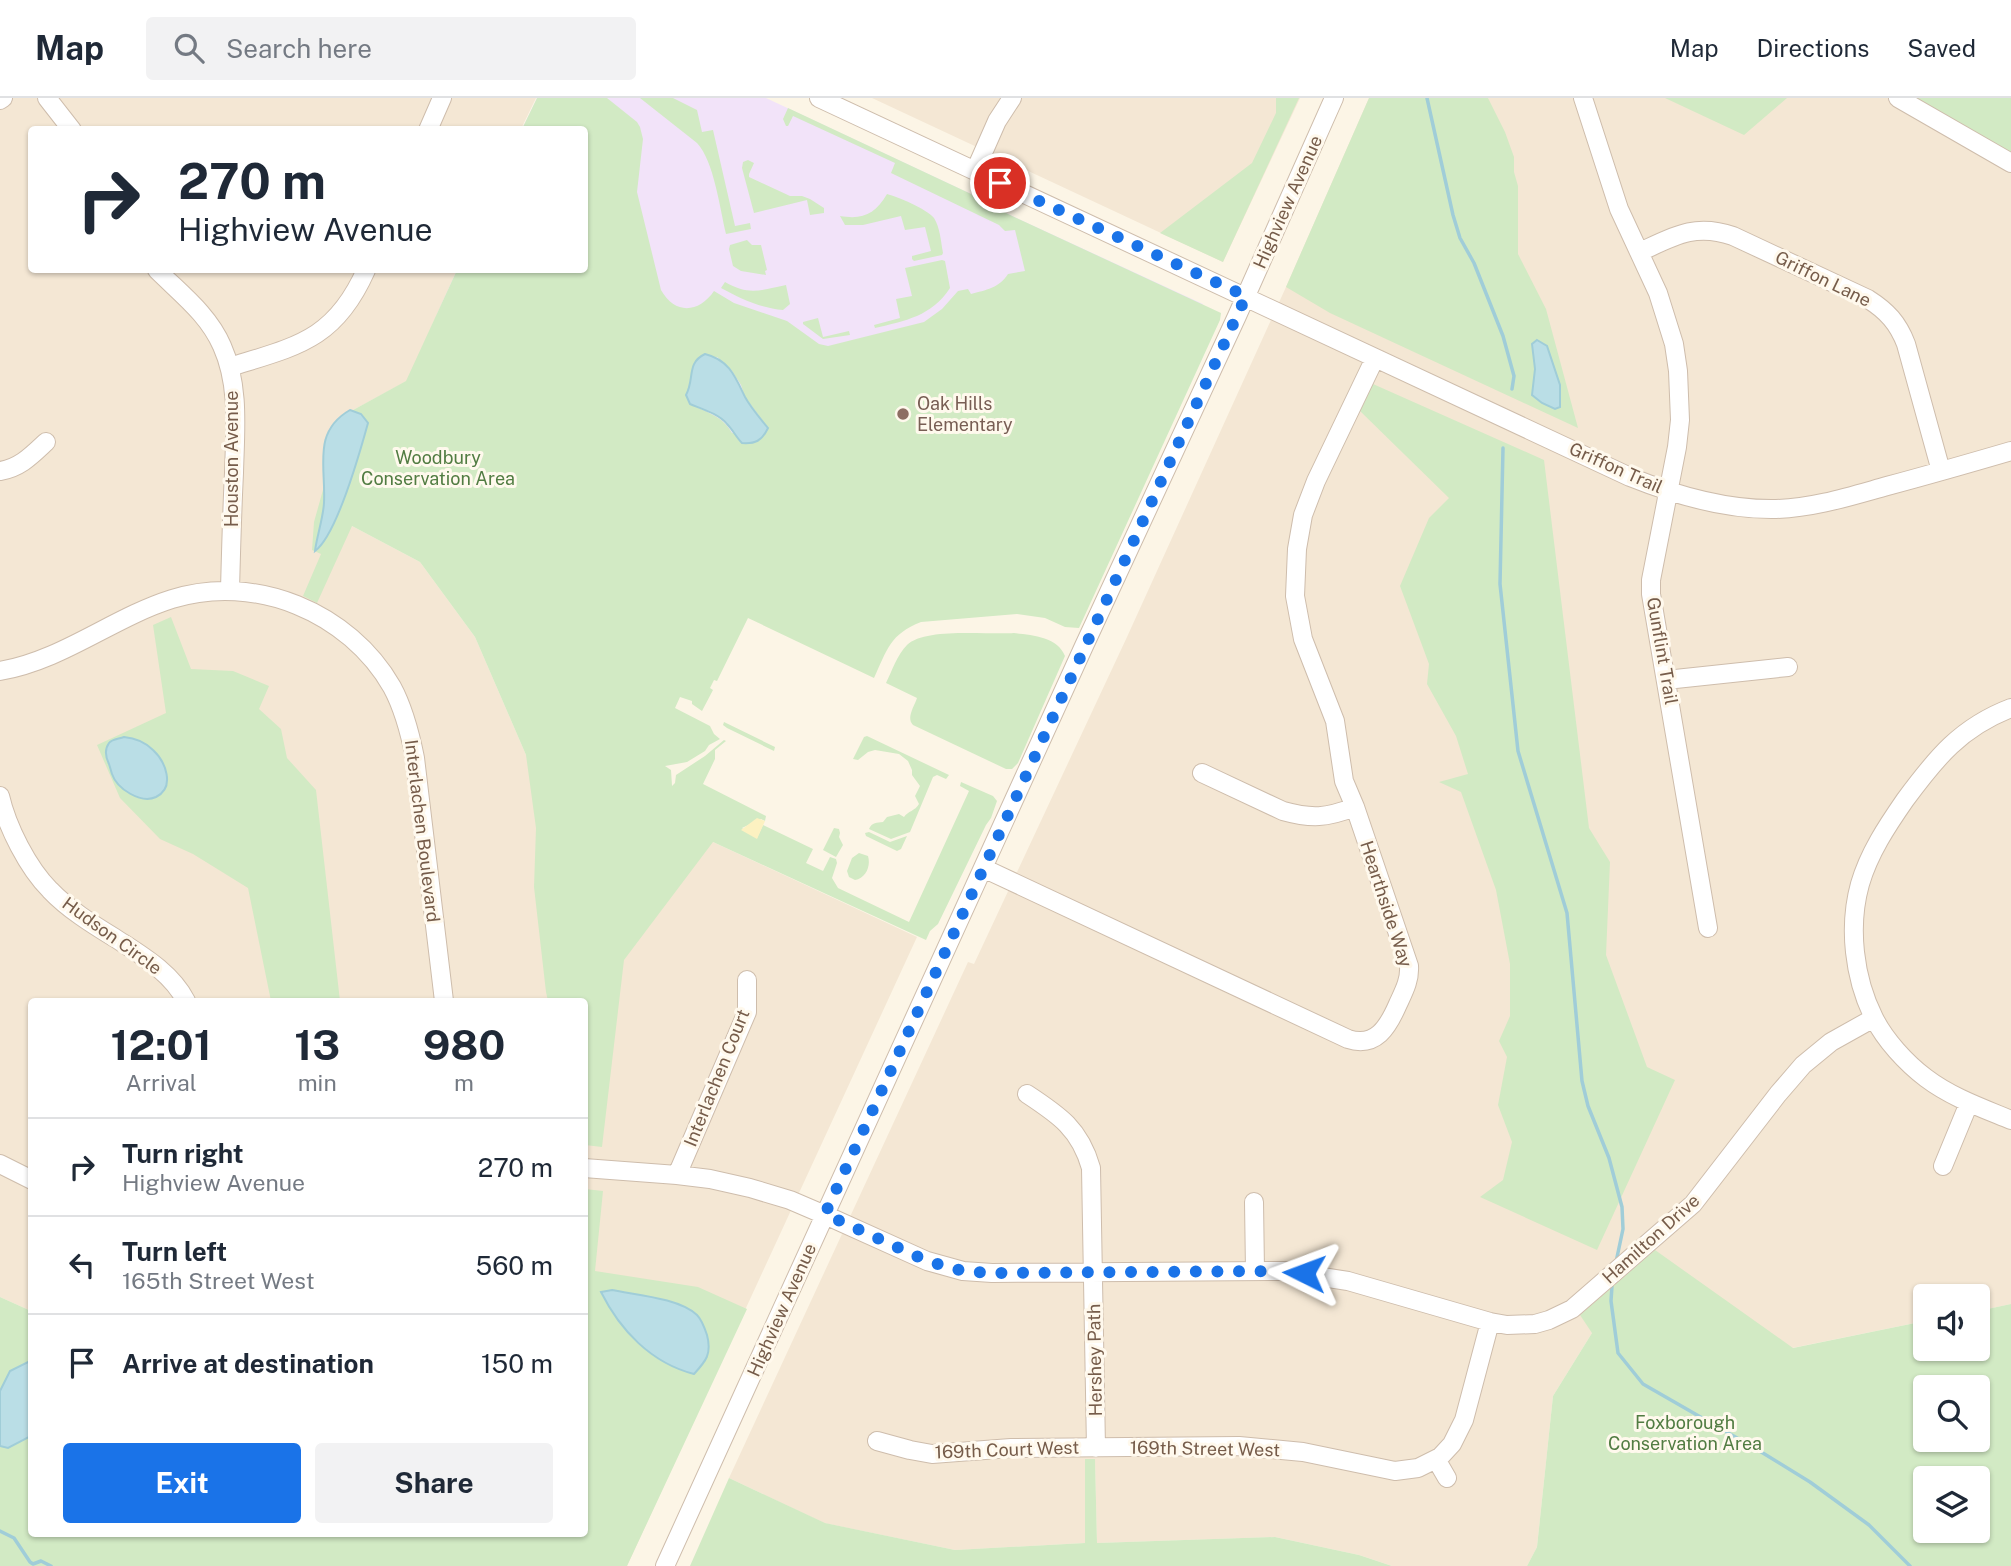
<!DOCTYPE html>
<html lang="en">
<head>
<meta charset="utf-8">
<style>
	body { margin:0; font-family:"Public Sans",sans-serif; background:#f2f2f3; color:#1f2937; height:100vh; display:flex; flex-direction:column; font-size:26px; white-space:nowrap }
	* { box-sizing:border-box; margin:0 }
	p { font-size:23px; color:#747a83 }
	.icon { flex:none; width:38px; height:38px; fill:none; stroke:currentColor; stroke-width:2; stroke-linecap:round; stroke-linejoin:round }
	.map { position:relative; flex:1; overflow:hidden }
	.details { position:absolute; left:28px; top:900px; width:560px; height:539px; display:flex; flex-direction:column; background:#fff; border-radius:7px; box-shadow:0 2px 5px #0004 }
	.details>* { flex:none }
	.guide { position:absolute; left:28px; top:28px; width:560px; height:147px; border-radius:7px; box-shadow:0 2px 5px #0004; background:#fff; color:#1f2937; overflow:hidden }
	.buttons { position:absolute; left:1913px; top:1186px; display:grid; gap:14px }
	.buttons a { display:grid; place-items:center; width:77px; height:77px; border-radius:7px; background:#fff; box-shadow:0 2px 5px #0004; font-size:35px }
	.pin { position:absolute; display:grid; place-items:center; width:60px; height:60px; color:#fff; margin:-30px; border:4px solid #fff; border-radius:50%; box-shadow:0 2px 7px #0007 }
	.me { position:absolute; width:77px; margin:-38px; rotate:273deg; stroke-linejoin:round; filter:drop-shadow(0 0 5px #0008) }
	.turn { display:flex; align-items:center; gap:24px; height:147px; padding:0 35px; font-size:32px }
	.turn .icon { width:91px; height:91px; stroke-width:2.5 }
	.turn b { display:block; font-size:49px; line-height:60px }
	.eta { display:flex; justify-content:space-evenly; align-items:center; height:119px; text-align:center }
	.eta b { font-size:42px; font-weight:700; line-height:49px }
	.cta { display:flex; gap:14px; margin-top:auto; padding:14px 35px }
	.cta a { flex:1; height:80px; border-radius:7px; background:#1a73e8; color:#fff; font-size:28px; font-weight:700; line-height:80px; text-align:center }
	.cta a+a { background:#f2f2f3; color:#1f2937 }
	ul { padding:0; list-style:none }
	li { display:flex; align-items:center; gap:21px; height:98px; padding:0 35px; border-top:2px solid #e0e1e3 }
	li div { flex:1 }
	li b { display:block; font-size:26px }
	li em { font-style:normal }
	header { display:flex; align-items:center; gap:42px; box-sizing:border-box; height:98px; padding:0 35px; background:#fff; border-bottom:2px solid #e0e1e3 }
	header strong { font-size:33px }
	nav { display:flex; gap:38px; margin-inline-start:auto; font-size:24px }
	.search { width:490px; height:63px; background:#f2f2f3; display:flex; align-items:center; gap:18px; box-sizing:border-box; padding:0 24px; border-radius:7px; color:#747a83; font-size:26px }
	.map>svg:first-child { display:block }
	.residential { fill:#f4e7d4 }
	.education { fill:#f2e3f9 }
	.green { fill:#d2eac4; fill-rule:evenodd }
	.sand { fill:#fcf1c1 }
	.water { fill:#badee6; stroke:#a0cdd8; stroke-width:2 }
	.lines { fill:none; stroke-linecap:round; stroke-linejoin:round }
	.stream { stroke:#a0cdd8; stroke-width:3.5 }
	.minor-casing { stroke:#cebdac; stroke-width:20 }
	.minor { stroke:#fff; stroke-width:18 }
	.route { stroke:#1a73e8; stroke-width:12; stroke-dasharray:0 21.6 }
	.education-dot { fill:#8d6e63; stroke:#fff9ed; stroke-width:2.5 }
	.labels { text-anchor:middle; stroke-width:6; stroke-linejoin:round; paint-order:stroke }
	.street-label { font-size:18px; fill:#765c4a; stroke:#fff9ed }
	.education-label { font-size:18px; fill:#785e54; stroke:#fff9ed; text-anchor:start }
	.park-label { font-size:18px; fill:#517c42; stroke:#fff9ed }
</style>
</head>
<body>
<header>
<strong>Map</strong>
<div class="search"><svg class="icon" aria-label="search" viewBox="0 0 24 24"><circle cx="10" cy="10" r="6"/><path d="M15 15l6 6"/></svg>Search here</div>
<nav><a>Map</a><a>Directions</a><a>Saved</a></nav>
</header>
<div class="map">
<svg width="2011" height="1468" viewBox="0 0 2011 1468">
	<rect width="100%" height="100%" fill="#fcf5e6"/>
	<path class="residential" d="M0,0H536L521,31L32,32V172H457L407,283L344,317L352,428L420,464L475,539L526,657L917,839L627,1468L584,1435V903H32L31,1213L0,1199Z
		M872,0H1300L1223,164Z
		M1369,0H2011V1206L1978,1213V1199H1925V1223L1792,1250L1654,1153L1592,1235L1553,1298L1537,1449L1527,1468H1392L1359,1457L1275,1439L1097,1445L1095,1362H1085V1445L955,1452L824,1425L729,1380L968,864L974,866L1127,539L1286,189Z"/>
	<path class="education" d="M537,0H766L969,95L1008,116L1203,206L1066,510L437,216L457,172H584V32L522,31Z"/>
	<path class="green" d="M537,0H607L637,24L640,29L643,41L637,94L661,192C675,217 699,215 714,193L734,205L787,223L819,246L828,248L924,224L942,211L958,193L968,191L971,196C986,192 999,190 1008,176L1025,173L1015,132L1005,133L999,127L891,75L895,65L793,18L788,28H786L783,21L788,10L969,95L1008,116L1221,215L1220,222L1079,530L1065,529L1045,520L1017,516L921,524C890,536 887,552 874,580L748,520L717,583L714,582L710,590L713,592L702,613L692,606V603L680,599L675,610L710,628L714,636L720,641L709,647L705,653L687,664L665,668L671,672L672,688L675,685L676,677L705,658L724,642L726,643L715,652V661L703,686L766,718L765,723L761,721L742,730L757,740L763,727L813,751L806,765L823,773L830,759L836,761L837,765L832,780L838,790L909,824L969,693L960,688L961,684L993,698L997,703L991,720L986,727L938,826L930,833L926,842L713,744L624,862L602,1049L585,1047L584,903H548L546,894L534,789L536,730L526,657L475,539L420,464L352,428L317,505L303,498L321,456L312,452L314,424L344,317L406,283L457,172H584V32L522,31ZM717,259L732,273L741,287L745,299L768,330L732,335C723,318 706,314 690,306L686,297L692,284Z
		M640,0H673L697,12L702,34L713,32L735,128L750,125L751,131L726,136C720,111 714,63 697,45Z
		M1276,0H1299L1223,164L1160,135L1252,65L1276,15Z
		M1369,0H1488L1505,34L1514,59V74L1518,88V156L1546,211L1578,330L1330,215L1286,189ZM1537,242L1547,249L1560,287V308L1533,286L1535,271L1532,246Z
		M1665,0H1787L1744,37Z
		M1913,0H2011V56Z
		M748,62L754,65L749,76V79L790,98H802L810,101L824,110V115L810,117L807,102L754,115L742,70L743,64Z
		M887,96C898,99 927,111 934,120C940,129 941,144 943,155L942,157L914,163L912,161V158L931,153L925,129L905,132L901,118L863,127H845L840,118C863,122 875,116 887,96Z
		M747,142L752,147H761L767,172L765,173L766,177L741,173L733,168L729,151L730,147Z
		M942,162L945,163L950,190C932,218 905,223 875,230L874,227L900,220L896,201L912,198L905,170Z
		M725,184C749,198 761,192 786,187L790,206L783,212C761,210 741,201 721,190Z
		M818,220L823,239L849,233L850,237L823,241L803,226V224Z
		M1373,286L1544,362L1589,730L1610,764L1606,857L1647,969L1675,982L1597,1152L1480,1099L1503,1082L1512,1044L1498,1007L1507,959L1499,943L1510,918V866L1496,792L1461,694L1439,684L1468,676L1456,638L1427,586L1429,566L1400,488L1429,420L1449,400L1360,313Z
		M171,519L191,571L233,573L269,588L259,611L281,631L287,660L316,692L340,903H271L248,790L193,756L160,741L120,700L97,647L166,615L153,527Z
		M1014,535C1032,537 1058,539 1065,558L1018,665L1012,671H1006L913,627C906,620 914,609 917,600L886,585C892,573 897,557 907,547C925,529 988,537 1014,535Z
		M724,624L775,649L774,653L727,630L723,627Z
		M867,638L949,677L946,681L937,677L933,679L910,734L891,741L869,731C872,724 877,725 883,724L887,719L899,716L904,719C908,713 915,713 919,706L915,698L920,688L912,677V672L908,663L899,656L875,652L868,654L858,662L853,661L864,639Z
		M834,730L839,731L840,735L839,739L843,747L836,759L823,752Z
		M869,734L890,744L907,738L901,751L897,753L866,738L865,735Z
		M859,755L868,758C871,768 866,780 855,782L849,779L847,773L852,760Z
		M585,1091L603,1093L595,1173L698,1189L747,1211L627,1468H0V1199L31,1213L32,1435H584Z
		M1655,1152L1793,1250L1925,1223V1251H1978V1213L2011,1206V1468H1527L1537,1449L1553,1298L1592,1235L1580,1217ZM1925,1290H1978V1342H1925ZM1925,1381H1978V1433H1925Z
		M1085,1361H1095L1097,1445L1275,1439L1359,1457L1392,1468H690L729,1380L825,1425L955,1452L1085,1445Z"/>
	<path class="sand" d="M757,720L765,723L757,741L741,732Z"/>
	<path class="water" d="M1537,242L1547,248L1560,287V309L1555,311L1542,305L1532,297L1535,271L1532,246Z
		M705,256C729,262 735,278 745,299C751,310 760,320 768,330C762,343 755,346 742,345C736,339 733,332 727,326C719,316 702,311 690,306L686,297C695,281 686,265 705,256Z
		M350,312L361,316L368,325C360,354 337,437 315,453C317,437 323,421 324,405C326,368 312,334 350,312Z
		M124,639C135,640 145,644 153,652C165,663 176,689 156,699C141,706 117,691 112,676C111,673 110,669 109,666C106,660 104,652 109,645C112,641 119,641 124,639Z
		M612,1192C636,1197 679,1200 697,1217C702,1222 705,1231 707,1237C712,1256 706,1263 694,1276C651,1265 620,1232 601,1194Z
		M28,1264L32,1265L31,1338L8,1350L0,1348V1293L10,1273Z"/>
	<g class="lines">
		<path class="stream" d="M1427,0L1453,117L1460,140L1474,165L1503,238L1514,278L1512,291
			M1503,350L1500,486L1518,653L1567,815L1582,983L1588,1008L1609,1060L1622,1109L1623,1131L1616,1164
			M1612,1188L1611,1203L1618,1255L1643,1286L1758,1352L1810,1384L1869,1427L1910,1468
			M0,1433L14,1440L30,1464L33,1466L41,1463L51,1468"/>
		<g class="minor-casing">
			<path id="minor" d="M47,0L72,32
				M819,0L1630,379C1675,397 1727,412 1776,411C1814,410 1851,398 1887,388C1928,377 1970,365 2011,353
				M1583,0L1619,111L1658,195L1674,246L1678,273L1680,322L1677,349L1651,482V496L1708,830
				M1898,0L2011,65
				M0,2L3,0
				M428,32L442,0
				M975,73L997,23L1012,0
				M1640,154C1674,138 1695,125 1733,138L1868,201C1887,213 1898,225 1906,246L1941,373
				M157,172C181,196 208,216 222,248C240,288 235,333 234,375C232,414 231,453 230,492
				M230,269C297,248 335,242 366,172
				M0,373C20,370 32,357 46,344
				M0,573C63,562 112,520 172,501C255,475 349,514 392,589C404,611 410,635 415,660L444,903
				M1666,582L1788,569
				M2011,610C1961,629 1936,660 1905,702C1887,728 1869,755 1860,786C1848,829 1854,880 1874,920C1885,942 1906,965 1926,980C1951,999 1982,1010 2011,1022
				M1202,675L1283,713C1312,721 1326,720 1355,709
				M0,698C7,729 28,770 50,792C68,811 92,826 115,840C141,857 171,874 186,903
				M983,770L1348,941C1376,950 1388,929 1398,906C1404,893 1410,882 1409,868L1355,709L1344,683L1335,623L1303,541L1295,498L1297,451L1303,417L1316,383L1375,260
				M1027,996C1059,1017 1080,1031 1091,1070L1096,1350
				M0,1066L32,1082
				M1943,1068L1969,1005
				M584,1070L677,1077L710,1081L750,1090L790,1102L825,1117L927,1163L963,1173L992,1175L1284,1173L1348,1183L1490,1224L1507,1227L1535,1226L1549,1222L1572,1211L1693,1106L1778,996L1803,967L1831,944L1874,920
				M677,1077L747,914V882
				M1254,1104L1255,1173
				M877,1343L910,1352L932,1356L1011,1350L1239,1348L1303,1354L1395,1373L1418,1370L1440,1359L1452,1346L1464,1322L1490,1224
				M1436,1361L1447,1380
				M665,1468L1084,548L1237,218L1334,0"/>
		</g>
		<use href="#minor" class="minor"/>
	</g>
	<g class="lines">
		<path class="route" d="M1000,85L1246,198L825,1116L927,1163L963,1173L992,1175L1284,1173L1304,1175"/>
	</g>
	<circle class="education-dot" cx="903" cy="316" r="7"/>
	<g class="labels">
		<g class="street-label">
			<text transform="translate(1288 104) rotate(-66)" y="6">Highview Avenue</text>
			<text transform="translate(1823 181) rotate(26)" y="6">Griffon Lane</text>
			<text transform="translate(232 361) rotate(-90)" y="6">Houston Avenue</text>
			<text transform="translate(1616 370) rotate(24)" y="6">Griffon Trail</text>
			<text transform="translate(1662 553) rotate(80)" y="6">Gunflint Trail</text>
			<text transform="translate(422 733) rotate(83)" y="6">Interlachen Boulevard</text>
			<text transform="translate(1386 806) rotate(72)" y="6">Hearthside Way</text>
			<text transform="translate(112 838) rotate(36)" y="6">Hudson Circle</text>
			<text transform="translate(717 980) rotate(-68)" y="6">Interlachen Court</text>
			<text transform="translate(1651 1141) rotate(-42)" y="6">Hamilton Drive</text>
			<text transform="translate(782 1212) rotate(-66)" y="6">Highview Avenue</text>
			<text transform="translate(1095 1262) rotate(-91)" y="6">Hershey Path</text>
			<text transform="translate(1205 1351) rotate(1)" y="6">169th Street West</text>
			<text transform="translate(1007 1352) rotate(-2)" y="6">169th Court West</text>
		</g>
		<g class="education-label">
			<text x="917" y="312">Oak Hills<tspan x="917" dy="21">Elementary</tspan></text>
		</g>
		<g class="park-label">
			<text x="438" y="366">Woodbury<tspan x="438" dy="21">Conservation Area</tspan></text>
			<text x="1685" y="1331">Foxborough<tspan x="1685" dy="21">Conservation Area</tspan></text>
		</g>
	</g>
</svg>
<div class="buttons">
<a><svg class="icon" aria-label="sound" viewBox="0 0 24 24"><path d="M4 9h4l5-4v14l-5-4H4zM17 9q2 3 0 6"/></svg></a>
<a><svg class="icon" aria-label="search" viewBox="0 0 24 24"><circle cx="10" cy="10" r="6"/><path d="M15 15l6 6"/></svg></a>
<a><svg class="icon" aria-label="layers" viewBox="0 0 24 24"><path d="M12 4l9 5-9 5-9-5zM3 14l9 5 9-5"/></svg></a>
</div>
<div class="pin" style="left:1000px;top:85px;background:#d93025"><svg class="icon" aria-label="arrive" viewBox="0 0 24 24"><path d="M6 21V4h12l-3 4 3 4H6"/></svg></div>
<svg class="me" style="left:1304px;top:1175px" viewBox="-20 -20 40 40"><path d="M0-17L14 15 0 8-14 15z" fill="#1a73e8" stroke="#fff" stroke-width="4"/></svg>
<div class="guide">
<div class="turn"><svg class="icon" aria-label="right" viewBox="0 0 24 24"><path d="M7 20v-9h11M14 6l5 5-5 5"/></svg><div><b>270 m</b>Highview Avenue</div></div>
</div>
<section class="details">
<div class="eta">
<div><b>12:01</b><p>Arrival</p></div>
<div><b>13</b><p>min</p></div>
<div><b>980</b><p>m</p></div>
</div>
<ul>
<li><svg class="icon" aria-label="right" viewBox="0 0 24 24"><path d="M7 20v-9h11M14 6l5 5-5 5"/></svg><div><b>Turn right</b><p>Highview Avenue</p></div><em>270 m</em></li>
<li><svg class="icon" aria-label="left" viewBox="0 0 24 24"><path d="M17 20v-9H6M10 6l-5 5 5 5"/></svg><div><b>Turn left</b><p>165th Street West</p></div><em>560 m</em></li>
<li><svg class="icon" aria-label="arrive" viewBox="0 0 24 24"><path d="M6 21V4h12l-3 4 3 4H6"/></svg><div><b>Arrive at destination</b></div><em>150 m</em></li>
</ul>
<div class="cta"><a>Exit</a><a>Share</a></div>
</section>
</div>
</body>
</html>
